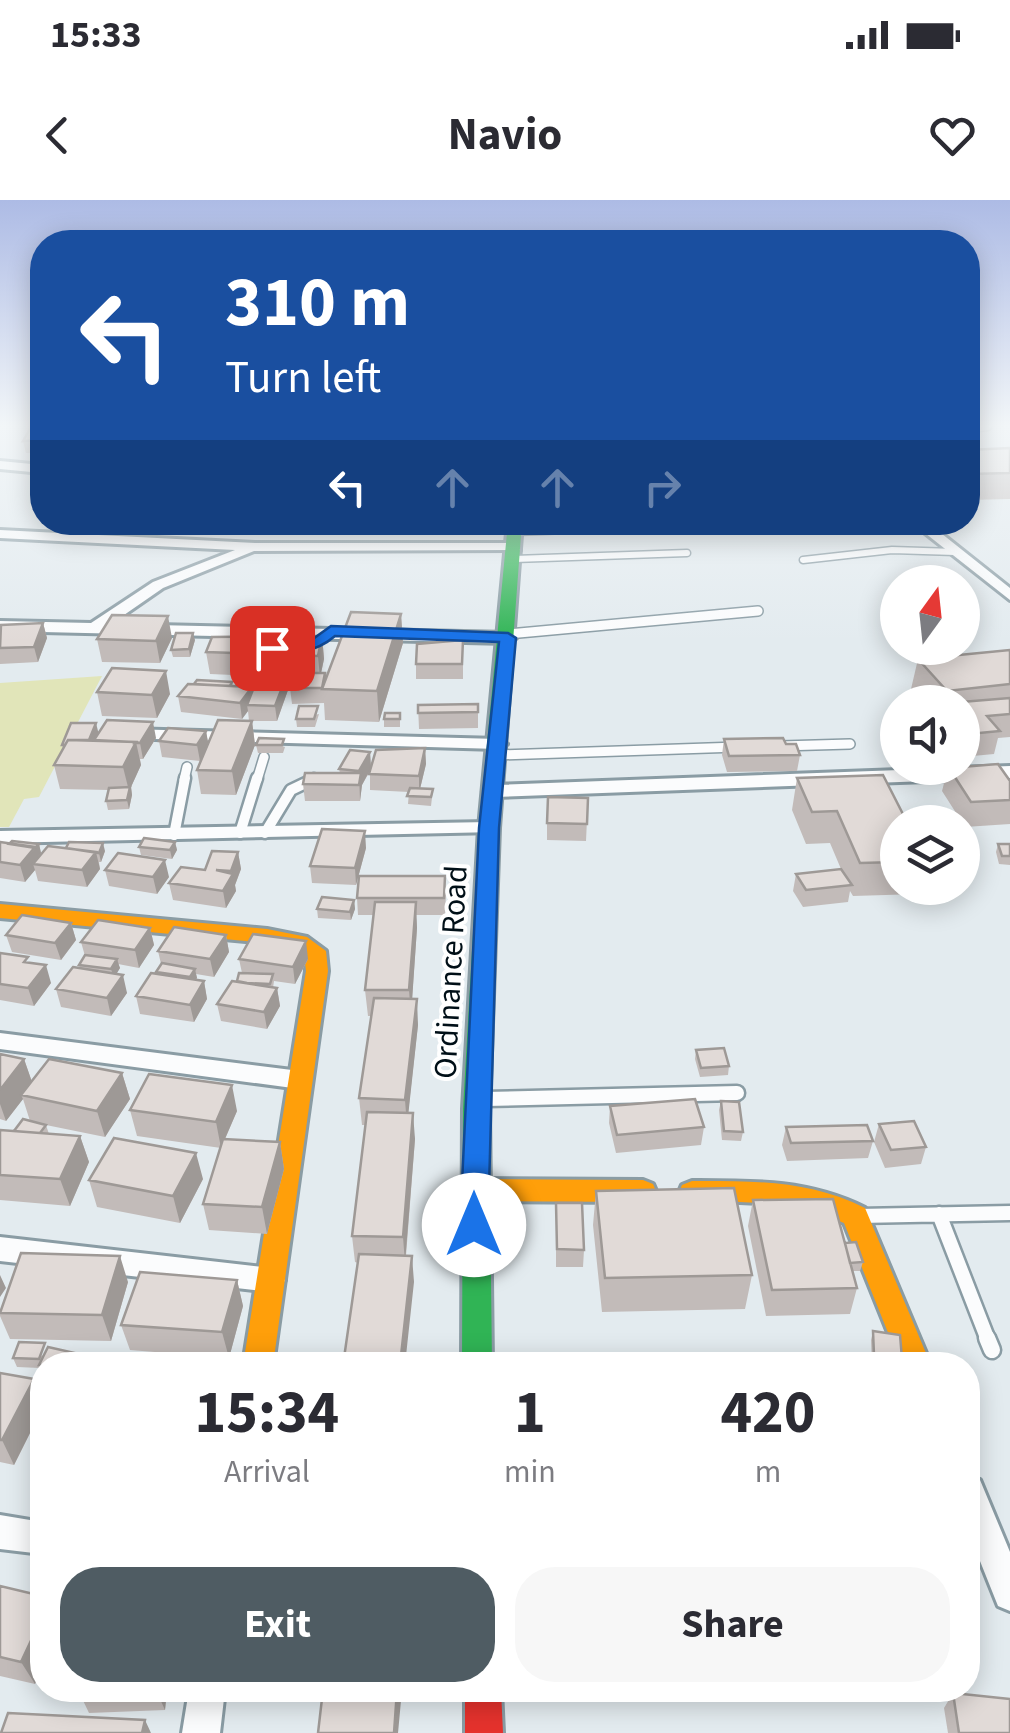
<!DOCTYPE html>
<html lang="en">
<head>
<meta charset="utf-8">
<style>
	body { margin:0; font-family:"Source Sans 3",sans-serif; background:#f7f7f7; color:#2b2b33; height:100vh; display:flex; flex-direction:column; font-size:38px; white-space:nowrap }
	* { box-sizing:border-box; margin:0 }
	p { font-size:32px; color:#7c7c81 }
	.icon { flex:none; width:55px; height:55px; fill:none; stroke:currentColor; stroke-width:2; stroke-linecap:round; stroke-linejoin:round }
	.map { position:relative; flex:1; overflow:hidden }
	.panel { position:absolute; left:30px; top:1152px; width:950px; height:350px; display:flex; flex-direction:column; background:#fff; border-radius:40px; box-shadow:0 5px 25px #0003 }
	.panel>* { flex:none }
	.hud { position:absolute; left:30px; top:30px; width:950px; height:305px; border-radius:40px; box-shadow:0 5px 25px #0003; background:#1a4fa0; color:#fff; overflow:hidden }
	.needle { width:65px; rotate:15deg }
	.buttons { position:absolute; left:880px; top:365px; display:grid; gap:20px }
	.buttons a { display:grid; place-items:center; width:100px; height:100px; border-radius:50%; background:#fff; box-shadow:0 5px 25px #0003; font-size:50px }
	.pin { position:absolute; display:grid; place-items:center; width:85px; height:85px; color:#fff; margin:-42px; border-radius:20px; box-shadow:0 5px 15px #0006 }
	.me { position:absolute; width:110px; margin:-55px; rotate:0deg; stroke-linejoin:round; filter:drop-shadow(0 0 8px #0008) }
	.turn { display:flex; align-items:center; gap:35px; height:210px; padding:0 30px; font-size:45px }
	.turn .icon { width:130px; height:130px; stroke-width:2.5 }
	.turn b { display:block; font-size:70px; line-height:85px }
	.lanes { display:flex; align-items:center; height:95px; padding:0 30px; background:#0003; justify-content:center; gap:50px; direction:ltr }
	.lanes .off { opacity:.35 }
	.eta { display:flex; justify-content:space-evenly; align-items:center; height:170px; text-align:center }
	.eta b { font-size:60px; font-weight:700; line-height:70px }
	.cta { display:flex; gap:20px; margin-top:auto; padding:20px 30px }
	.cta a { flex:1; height:115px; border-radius:40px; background:#4f5c63; color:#fff; font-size:40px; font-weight:700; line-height:115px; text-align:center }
	.cta a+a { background:#f7f7f7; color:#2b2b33 }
	.status { display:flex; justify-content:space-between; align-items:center; height:70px; padding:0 50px; background:#fff; direction:ltr }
	.status svg { height:28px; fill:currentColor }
	header { display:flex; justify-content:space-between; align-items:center; height:130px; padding:0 30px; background:#fff; font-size:45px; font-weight:700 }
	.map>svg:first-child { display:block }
	.green { fill:#e1e5b9 }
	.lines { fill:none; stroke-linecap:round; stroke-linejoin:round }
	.lane-far4-casing { stroke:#8a9ca4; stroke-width:9 }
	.lane-far3-casing { stroke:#8a9ca4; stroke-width:12 }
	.lane-far2-casing { stroke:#8a9ca4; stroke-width:15 }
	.lane-far1-casing { stroke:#8a9ca4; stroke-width:19 }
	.lane-casing { stroke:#8a9ca4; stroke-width:21 }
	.street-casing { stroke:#8a9ca4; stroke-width:6 }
	.fast-casing { stroke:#8a9ca4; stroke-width:6 }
	.slow-casing { stroke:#8a9ca4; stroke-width:6 }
	.jam-casing { stroke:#8a9ca4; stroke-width:6 }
	.lane-far4 { stroke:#fbfcfd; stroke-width:6 }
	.lane-far3 { stroke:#fbfcfd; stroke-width:9 }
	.lane-far2 { stroke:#fbfcfd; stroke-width:10 }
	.lane-far1 { stroke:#fbfcfd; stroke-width:14 }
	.lane { stroke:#fbfcfd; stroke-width:16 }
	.street { fill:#fbfcfd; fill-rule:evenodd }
	.fast { fill:#30b455; fill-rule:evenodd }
	.slow { fill:#ff9f0a; fill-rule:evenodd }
	.jam { fill:#e5322d; fill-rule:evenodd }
	.wall { fill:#c2bbb9 }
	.shaded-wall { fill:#9e9996 }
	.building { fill:#e1dad7; stroke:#9e9996; stroke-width:2.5 }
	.route { fill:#1a73e8; stroke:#114b97; stroke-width:2.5 }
	.labels { text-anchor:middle; stroke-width:8; stroke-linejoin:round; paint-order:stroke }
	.street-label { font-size:32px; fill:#000f17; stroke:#fff }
</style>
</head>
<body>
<div class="status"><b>15:33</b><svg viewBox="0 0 49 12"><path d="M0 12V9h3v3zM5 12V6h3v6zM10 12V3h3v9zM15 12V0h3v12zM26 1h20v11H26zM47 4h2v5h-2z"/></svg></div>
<header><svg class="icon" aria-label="back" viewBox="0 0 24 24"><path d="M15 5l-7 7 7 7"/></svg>Navio<svg class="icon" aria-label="heart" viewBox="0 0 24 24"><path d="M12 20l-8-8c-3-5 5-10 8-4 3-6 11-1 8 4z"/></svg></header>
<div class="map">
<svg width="1010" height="1533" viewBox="0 0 1010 1533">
	<rect width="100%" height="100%" fill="#e3ebef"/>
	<path class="green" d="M102,476L39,597L24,599L9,627H0V483Z"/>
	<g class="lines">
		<g class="lane-far4-casing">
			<path id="lane-far4" d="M968,229L988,227
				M515,332L701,325
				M514,359L687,353
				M803,360L892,350L955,352"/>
		</g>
		<g class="lane-far3-casing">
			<path id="lane-far3" d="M508,434L758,411
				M781,546L850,544
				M497,555L738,547
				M184,580L187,567
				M257,580L264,557"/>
		</g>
		<g class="lane-far2-casing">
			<path id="lane-far2" d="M240,633L257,578
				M265,633L291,590L314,579
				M174,635L185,578"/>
		</g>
		<g class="lane-far1-casing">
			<path id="lane-far1" d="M486,899L737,893
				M939,1014L988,1140
				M859,1016L1010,1013"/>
		</g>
		<g class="lane-casing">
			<path id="lane" d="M987,1138L992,1150"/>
		</g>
		<g class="street-casing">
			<path id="street" d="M0,261L42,265V273L0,269Z
				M911,322H927L1010,388V400Z
				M0,330L255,343H515L520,344V350L254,351L163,388L111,424L508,433L516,438L508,443L0,431V421L91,423L153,382L235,350L0,338Z
				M127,529L498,539L507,544L498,549L121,538V530Z
				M1010,566V578L493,597L483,591L493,585Z
				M489,622L496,624L499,628L496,632L0,643V631Z
				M0,833L300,871L309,874L312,880L309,886L300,889L0,849Z
				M0,1037L271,1068L281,1072L285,1080L281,1088L271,1092L0,1061Z
				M968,1275L980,1280L1010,1352V1411L998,1406L968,1331Z
				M0,1315L42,1322V1354L0,1349Z
				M189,1490H225L220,1533H182Z"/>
		</g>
		<g class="fast-casing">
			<path id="fast" d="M508,322H522L499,628L489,909L492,1165H462L463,909L479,628Z"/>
		</g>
		<g class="slow-casing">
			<path id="slow" d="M0,704L267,729L307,737L326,751L328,771L273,1165H243L306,771L304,754L293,748L267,743L0,718Z
				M474,979L643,980L653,984L656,991L653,998L643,1002L474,1001L464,997L461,990L464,983Z
				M692,981C753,981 809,980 865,1008L931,1165H901L844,1023L796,1005L682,999L679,992L682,985Z"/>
		</g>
		<g class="jam-casing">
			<path id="jam" d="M465,1490H501L503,1533H465Z"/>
		</g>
		<use href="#lane-far4" class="lane-far4"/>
		<use href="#lane-far3" class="lane-far3"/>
		<use href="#lane-far2" class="lane-far2"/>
		<use href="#lane-far1" class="lane-far1"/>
		<use href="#lane" class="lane"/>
		<use href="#street" class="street"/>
		<use href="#fast" class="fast"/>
		<use href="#slow" class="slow"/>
		<use href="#jam" class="jam"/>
	</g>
	<path class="wall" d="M42,227V253H26L23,241Z
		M1010,248V299L968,300V250Z
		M401,414L403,443L379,522L325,520L324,503L292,504L290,488L292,478L287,477L288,490L277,521H249L248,511L242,519L181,512L178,496L232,482L233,486H236L257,481L258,476L210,474L206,452L322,436L324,459L321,473L325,480Z
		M43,423L47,438L38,462L0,464V427Z
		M172,438L160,463L102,462L97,439Z
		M195,440L190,457H173L171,450Z
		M463,440V479H416V464Z
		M1010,450V537L998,538L994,554L962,557V502H923L911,489L918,459Z
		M97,492L170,494L157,518L102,516Z
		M478,504V528L419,529L418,505Z
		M400,513V527H384V519Z
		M319,514L315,527H297L296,519Z
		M252,521L255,545L236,595L201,594L197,570L200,561L162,557L159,541L206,531L208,544Z
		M98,533L156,538L143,559H140L141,565L131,587L132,595L129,609L108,610L106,601L109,590L60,589L54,565L63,549L62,545Z
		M259,538L285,547L283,553H258L256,545Z
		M724,539L786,544L800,555L797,571L727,572L722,555Z
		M425,548L426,564L420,589H433L431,606L408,604L409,592L370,590V571L362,585L360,601H305L303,584L340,573L339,569L370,552L371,567Z
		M948,568L1010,581V624L965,627L942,591Z
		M797,578L898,622V688H920L918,694L853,696L850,691L848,702L803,707L793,691L796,674L841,669L830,643L806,644L792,610Z
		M588,598L586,641L547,640V623Z
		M0,642L39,644L41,653L38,658L105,651L101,662H99L100,669L87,687L38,681L35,670L25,682L0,678Z
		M175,642L177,650L172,659L141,655L139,647Z
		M998,644H1010V665L999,664L996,652Z
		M366,648L356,685L312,683L310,666Z
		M238,652L241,669L235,685L236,691L226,708L173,700L169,683L205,670Z
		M105,670L169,677L157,694L109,686Z
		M446,693L445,715H416L417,728L412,799L418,825L408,913L415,939L406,1056L414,1082L355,1062L352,1036L365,925H362L359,898L372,816H368L365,790L374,715H358L357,698Z
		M354,700L355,709L351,720L318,718L317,709Z
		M71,723L76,740L61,760L12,752L6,735Z
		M150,728L154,745L139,768L118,764L120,768L116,774L127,793L111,816L61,807L56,789L80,768L79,765L85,756L81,742Z
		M226,735L229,752L214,777L196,774L197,778L195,780L204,781L207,799L194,822L140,814L136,796L157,774L156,772L161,764L158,751Z
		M0,753L29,763L51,783L34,806L0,800Z
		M239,759H308L295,784L274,781L273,788H277L280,806L267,829L221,821L217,804L242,773Z
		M696,850L729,866L728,875L700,877L695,859Z
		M0,854L24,859L32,882L122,873L130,899L105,937L46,925L49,934L80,936L89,962L70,1006L0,1000V930L14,931L30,921L23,899L6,921L0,919Z
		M721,901L743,932L741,941L722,940L719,910Z
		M610,906L704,927L701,945L616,953L609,923Z
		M130,910L237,911L225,939L280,942L284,969L267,1034L209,1030L203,1004L221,948L137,936Z
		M879,924L926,947L921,964L885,968L874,942Z
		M786,927L873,941L868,958L787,961L782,945Z
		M203,979L180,1023L97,1007L89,980Z
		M596,991L752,1075L745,1109L602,1112L593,1025Z
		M753,1000L845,1043L863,1062L860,1071H853L857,1088L850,1114L766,1116L748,1026Z
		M556,1003L584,1050L583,1067H556Z
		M237,1080L243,1106L229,1158L130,1150L121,1125Z
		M128,1082L111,1141L10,1139L0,1116V1109Z
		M873,1131L902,1159L900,1165L872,1164L871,1140Z
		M75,1153L79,1162L77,1165H42V1173L40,1168L17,1167L13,1158Z
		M0,1173L34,1179L42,1199V1209L14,1265L0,1262Z
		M42,1217V1259L32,1236Z
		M0,1386L42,1396V1467L35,1484L0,1476Z
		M78,1490H167L165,1510L89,1513Z
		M857,1490H935L932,1496L858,1493Z
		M953,1493L1010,1533H948L944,1508Z"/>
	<path class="shaded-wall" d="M401,414L403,443L379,522L377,491Z
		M168,416L172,438L160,463L156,441Z
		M43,423L47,438L38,462L34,447Z
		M193,433L195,440L190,457L189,449Z
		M322,436L324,459L320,478L318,456Z
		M166,471L170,494L157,518L152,495Z
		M287,475L288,490L277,521L275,506Z
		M252,487L254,502L247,505L248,511L242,519L240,503Z
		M252,521L255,545L236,595L232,571Z
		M153,522L156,538L143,559L140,543Z
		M96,523L100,539L87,545Z
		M206,531L209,547L200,561L197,545Z
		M136,542L141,565L131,587L132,595L129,609L127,600L129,591L123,567Z
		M425,548L426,564L419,593V576Z
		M370,552L371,568L362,585L360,601L359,571Z
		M365,631L366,648L356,685L355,668Z
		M175,642L177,650L172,659L170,650Z
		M103,643L105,651L101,662L99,653Z
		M39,644L41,653L38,657L40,664H33L35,670L25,682L20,665Z
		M96,652L100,669L87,687L82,670Z
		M238,652L241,669L235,685L236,691L226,708L223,691L232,676L231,671Z
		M165,660L169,677L157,694L153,677Z
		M354,700L355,709L351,720L350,712Z
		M416,702L417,728L411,816L409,790Z
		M71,723L76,740L61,760L55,743Z
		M150,728L154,745L139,768L135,750Z
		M226,735L229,752L214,777L210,759Z
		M306,741L308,759L295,784L293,767Z
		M117,759L120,768L114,778L111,769Z
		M46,765L51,783L34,806L28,788Z
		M195,769L197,778L191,786L190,777Z
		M123,775L127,793L111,816L107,798Z
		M204,781L207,799L194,822L190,805Z
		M277,788L280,806L267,829L264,812Z
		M417,799L418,825L407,926L405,900Z
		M24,859L33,885L21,895L23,899L6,921L0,904V890Z
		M122,873L130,899L105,937L97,911Z
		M232,885L237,911L221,948L216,922Z
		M413,913L415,939L405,1063L403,1037Z
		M80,936L89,962L70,1006L60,979Z
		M280,942L284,969L267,1034L262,1007Z
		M196,953L203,979L180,1023L173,996Z
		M120,1056L128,1082L111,1141L102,1115Z
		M412,1056L414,1082L405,1165H400Z
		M0,1075L6,1088L0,1097Z
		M237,1080L243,1106L229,1158L222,1132Z
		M75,1153L79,1162L77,1165H69Z
		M34,1179L42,1199V1209L14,1265L2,1240Z
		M42,1417V1467L35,1484L21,1462Z
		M156,1490H167L165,1510Z
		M397,1490H402L398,1533H394Z
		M145,1520L151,1533H142Z"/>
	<path class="building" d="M31,227H42V237L41,240L23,241Z
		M1010,248V273L968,274V250Z
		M351,412L401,414L377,491L322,489Z
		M112,415L168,416L156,441L97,439Z
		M43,423L34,447L0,448L1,425Z
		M176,433H193L189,449L171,450Z
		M322,436L318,456L206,452L212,437Z
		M463,440L462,464H416L417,444Z
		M1010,450V484L947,491L918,459Z
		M112,468L166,471L152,495L97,492Z
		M293,473H325L322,488H290Z
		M259,474L287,475L275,506L247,505Z
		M197,480L232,482L230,486L194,484Z
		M239,480L257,481L252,492V487L236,486Z
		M188,484L252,487L240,503L178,496Z
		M1010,498V514L987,516L1000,531L969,534L962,526V502H961Z
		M478,504V512L418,513V505Z
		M299,506H318L314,519H296Z
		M385,513H400V519H384Z
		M107,520L153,522L140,543H135L136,542L94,540Z
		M218,520L252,521L232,571L197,570Z
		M71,523H96L89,540H68L65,545H62Z
		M168,528L206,531L197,545L159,541Z
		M259,538L284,539L282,545H256Z
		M783,538L786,544H796L800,555L729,556L724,539Z
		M68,540L136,542L123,567L54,565Z
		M425,548L419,576L369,574L376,550Z
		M350,550L370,552L359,571L339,569Z
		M998,564L1010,581V600L971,602L949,568Z
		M305,573H361L359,585L303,584Z
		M883,575L907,622H898V662L860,663L837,611L812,612L797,578Z
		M130,587L127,600L106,601L109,588Z
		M410,588L433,589L431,597L407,596Z
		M548,597L588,598L587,624L547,623Z
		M322,629L365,631L355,668L310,666Z
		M144,638L175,642L170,650L139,647Z
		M12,641L39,644L35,648L9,644Z
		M0,642L35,647L20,665L0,662Z
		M69,642L103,643L99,653L66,648Z
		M998,644H1010V656H1002Z
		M48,646L96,652L82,670L33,664Z
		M212,651L238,652L231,671L216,670L233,674L223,691L169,683L181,667L205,670Z
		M118,653L165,660L153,677L105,670Z
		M841,669L852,685L806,690L796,674Z
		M359,676H445L444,698H357Z
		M322,697L354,700L350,712L317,709Z
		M375,702H416L409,790H365Z
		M22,715L71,723L55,743L6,735Z
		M98,720L150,728L135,750L81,742Z
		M174,727L226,735L210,759L158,751Z
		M253,734L306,741L293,767L239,759Z
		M0,753L28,757L24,762L46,765L28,788L0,784Z
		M85,755L117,759L111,769L79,765Z
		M162,763L195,769L190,777L156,772Z
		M73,767L123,775L107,798L56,789Z
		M151,773L204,781L190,805L136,796Z
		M239,773L273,774L270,784L247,783L237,781Z
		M232,781L277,788L264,812L217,804Z
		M374,798L417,799L405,900L359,898Z
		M724,848L729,866L701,868L696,850Z
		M0,854L24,859L0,890Z
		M49,859L122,873L97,911L21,895Z
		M149,874L232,885L216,922L130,910Z
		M695,899L704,927L617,935L610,906Z
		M721,901L739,902L743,932L724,931Z
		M367,912L413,913L403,1037L352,1036Z
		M23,919L46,925L40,933L14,931Z
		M914,921L926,947L891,950L879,924Z
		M867,925L873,941L791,943L786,927Z
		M0,930L80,936L60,979L0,975Z
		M114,938L196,953L173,996L89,980Z
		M223,939L280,942L262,1007L203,1004Z
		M734,988L752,1075L605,1078L596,991Z
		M833,999L857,1088L772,1090L753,1000Z
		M556,1003H582L584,1050L557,1049Z
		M856,1042L863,1062L850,1063L845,1043Z
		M21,1053L120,1056L102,1115L0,1113Z
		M359,1054L412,1056L400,1165H343Z
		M140,1072L237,1080L222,1132L121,1125Z
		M873,1131L900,1135L902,1159L874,1155Z
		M19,1142L45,1143L39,1159L13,1158Z
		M48,1147L75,1153L69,1165H39Z
		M175,1160H213L212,1165H174Z
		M0,1173L34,1179L2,1240H0Z
		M42,1217V1239L32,1236Z
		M0,1386L42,1396V1417L21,1462L0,1457Z
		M323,1490H397L394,1533H318Z
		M953,1493L1010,1499V1533H959Z
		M8,1513L145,1520L142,1533H1Z"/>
	<linearGradient id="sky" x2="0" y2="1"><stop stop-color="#adbbe5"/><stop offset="0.51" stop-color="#f2f6f8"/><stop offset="1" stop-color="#f2f6f8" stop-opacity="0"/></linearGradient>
	<rect width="1010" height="442" fill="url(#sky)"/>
	<path class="route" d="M331,426L508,433L516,438L499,628L488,1025L484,1033H464L460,1025L479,628L499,442L335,436C318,451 283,461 264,448L272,443L310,441Z"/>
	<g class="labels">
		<g class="street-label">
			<text transform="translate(450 772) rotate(-87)" y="11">Ordinance Road</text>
		</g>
	</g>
</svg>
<div class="buttons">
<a><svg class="needle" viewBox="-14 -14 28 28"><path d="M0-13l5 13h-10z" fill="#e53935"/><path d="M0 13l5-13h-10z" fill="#7c7c81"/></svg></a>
<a><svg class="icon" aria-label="sound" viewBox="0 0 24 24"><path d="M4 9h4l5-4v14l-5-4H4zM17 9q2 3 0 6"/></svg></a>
<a><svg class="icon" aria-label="layers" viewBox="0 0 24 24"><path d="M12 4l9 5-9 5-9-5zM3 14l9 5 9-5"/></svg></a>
</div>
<div class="pin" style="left:272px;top:448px;background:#d93025"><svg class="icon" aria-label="arrive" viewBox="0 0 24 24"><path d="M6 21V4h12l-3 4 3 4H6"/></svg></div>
<svg class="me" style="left:474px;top:1025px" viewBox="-20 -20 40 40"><circle r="19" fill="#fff"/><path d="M0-13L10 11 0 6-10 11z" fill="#1a73e8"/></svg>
<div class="hud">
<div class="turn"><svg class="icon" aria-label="left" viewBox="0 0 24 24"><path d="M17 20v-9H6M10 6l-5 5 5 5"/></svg><div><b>310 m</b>Turn left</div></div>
<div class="lanes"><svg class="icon" aria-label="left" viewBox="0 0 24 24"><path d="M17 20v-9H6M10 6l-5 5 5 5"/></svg><svg class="icon off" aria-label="ahead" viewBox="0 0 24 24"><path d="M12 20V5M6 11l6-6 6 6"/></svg><svg class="icon off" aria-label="ahead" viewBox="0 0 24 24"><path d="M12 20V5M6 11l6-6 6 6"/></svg><svg class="icon off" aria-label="right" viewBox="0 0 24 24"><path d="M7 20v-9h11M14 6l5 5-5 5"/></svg></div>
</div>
<section class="panel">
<div class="eta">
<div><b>15:34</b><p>Arrival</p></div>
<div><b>1</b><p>min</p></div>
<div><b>420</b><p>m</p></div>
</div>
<div class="cta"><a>Exit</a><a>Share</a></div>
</section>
</div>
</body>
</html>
